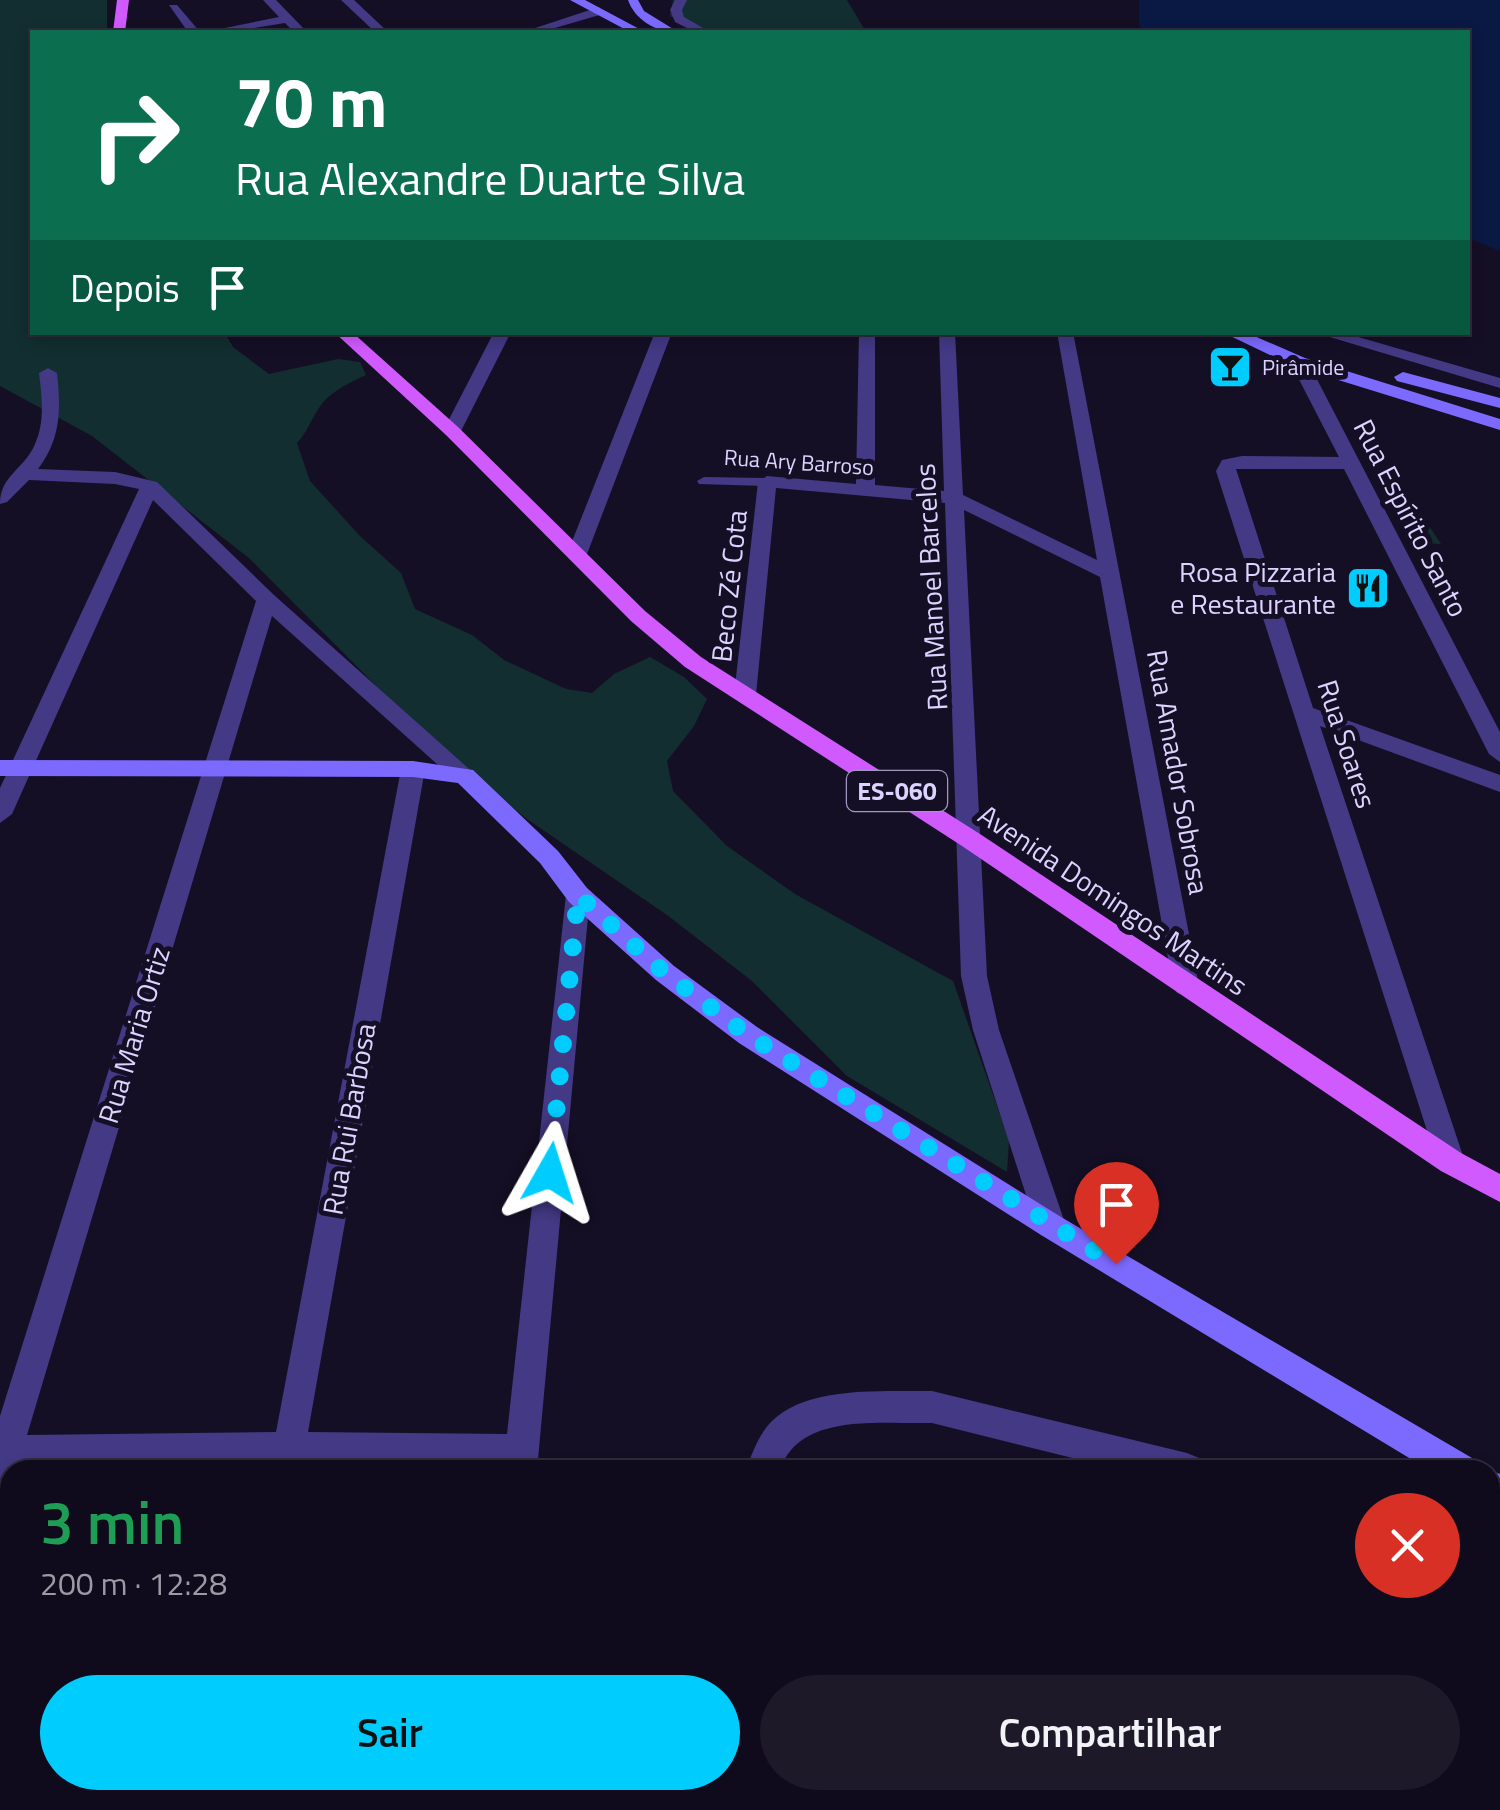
<!DOCTYPE html>
<html lang="pt">
<head>
<meta charset="utf-8">
<style>
	body { margin:0; font-family:"Titillium Web",sans-serif; background:#1e1929; color:#f1f3f6; height:100vh; display:flex; flex-direction:column; font-size:38px; white-space:nowrap }
	* { box-sizing:border-box; margin:0 }
	p { font-size:32px; color:#9c9ba3 }
	.icon { flex:none; width:55px; height:55px; fill:none; stroke:currentColor; stroke-width:2; stroke-linecap:round; stroke-linejoin:round }
	.map { position:relative; flex:1; overflow:hidden }
	.drawer { position:absolute; left:0px; top:1460px; width:1500px; height:350px; display:flex; flex-direction:column; background:#100b1c; border-radius:30px 30px 0 0; box-shadow:0 5px 15px #0003,0 0 0 2px #302b3b }
	.drawer>* { flex:none }
	.banner { position:absolute; left:30px; top:30px; width:1440px; height:305px; border-radius:0px; box-shadow:0 5px 15px #0003,0 0 0 2px #302b3b; background:#0b6e4f; color:#fff; overflow:hidden }
	.pin { position:absolute; display:grid; place-items:center; width:85px; height:85px; color:#fff; margin:-102px -42px; border-radius:50% 50% 50% 0; rotate:-45deg; box-shadow:0 0 10px #0007 }
	.pin .icon { rotate:45deg }
	.me { position:absolute; width:110px; margin:-55px; rotate:6deg; stroke-linejoin:round; filter:drop-shadow(0 0 8px #0008) }
	.turn { display:flex; align-items:center; gap:35px; height:210px; padding:0 40px; font-size:45px }
	.turn .icon { width:130px; height:130px; stroke-width:2.5 }
	.turn b { display:block; font-size:70px; line-height:85px }
	.then { display:flex; align-items:center; height:95px; padding:0 40px; background:#0003; gap:20px; font-size:38px }
	.round { display:grid; place-items:center; flex:none; width:105px; height:105px; border-radius:52px; background:#1e1929 }
	.head { display:flex; align-items:center; justify-content:space-between; height:170px; padding:0 40px }
	h1 { font-size:60px; font-weight:600; line-height:75px; color:#1e9e55 }
	.primary-button { display:flex; gap:20px; margin-top:auto; padding:20px 40px }
	.primary-button a { flex:1; height:115px; border-radius:60px; background:#00cdfe; color:#111; font-size:40px; font-weight:600; line-height:115px; text-align:center }
	.primary-button a+a { background:#1e1929; color:#f1f3f6 }
	.map>svg:first-child { display:block }
	.green { fill:#122e30 }
	.water { fill:#0a1944 }
	.lines { fill:none; stroke-linecap:round; stroke-linejoin:round }
	.lane { fill:#433985; fill-rule:evenodd }
	.street { fill:#433985; fill-rule:evenodd }
	.secondary { fill:#7c6aff; fill-rule:evenodd }
	.primary { fill:#d15aff; fill-rule:evenodd }
	.route { stroke:#00cdfe; stroke-width:18; stroke-dasharray:0 32.4 }
	.labels { text-anchor:middle; stroke-width:10; stroke-linejoin:round; paint-order:stroke }
	.far-poi-label { font-size:22px; fill:#dcd3ff; stroke:#150f26; text-anchor:start }
	.far-street-label { font-size:22px; fill:#dcd3ff; stroke:#150f26 }
	.shield { fill:#150f26; stroke:#a098be; stroke-width:2.5 }
	.shield-label { font-size:25px; font-weight:bold; fill:#dcd3ff }
	.street-label { font-size:28px; fill:#dcd3ff; stroke:#150f26 }
	.poi-label { font-size:28px; fill:#dcd3ff; stroke:#150f26; text-anchor:end }
</style>
</head>
<body>
<div class="map">
<svg width="1500" height="1810" viewBox="0 0 1500 1810">
	<rect width="100%" height="100%" fill="#150f26"/>
	<path class="green" d="M0,0H107V32H32V332L225,333L233,347L269,374L338,359L360,362L366,375C349,383 329,392 319,408C310,421 308,431 297,443L310,481L360,536L401,573L415,609L472,635L504,660L566,689L592,693L614,674L650,657L684,677L707,699L694,726L667,761L673,791L727,846L795,894L953,981L1009,1140L1007,1172L847,1076L752,981L667,915L527,819L440,750L249,558L92,436L0,386Z
		M673,0H847L866,32H698L670,16Z
		M1386,496L1410,497L1441,544L1409,542Z"/>
	<path class="water" d="M1139,0H1500V251L1468,238V32H1144L1139,24Z
		M930,1800H1105L1107,1810H933Z"/>
	<g class="lines">
		<path class="lane" d="M704,477L767,478L774,482L767,486L699,484L697,481Z"/>
		<path class="street" d="M263,0H276L307,32H294L285,23L230,32H205L279,17Z
			M341,0H354L388,32H375Z
			M675,0H687L682,10L684,17L710,32H695L675,22L670,10Z
			M169,5H177L200,32H188Z
			M599,7L603,14L541,32H523Z
			M494,332H511L461,431L458,435H446L443,431Z
			M655,332H672L587,554L584,558H570L567,554Z
			M859,332H875V485L944,491L939,332H955L963,495L1097,560L1057,332H1073L1199,986L1195,993L1186,996L1177,993L1173,986L1100,577L964,510L987,976L999,1030L1066,1226L1061,1235L1051,1239L1041,1235L1036,1226L973,1030L961,976L945,503L776,488L756,695L745,702L734,695L758,482L767,476L856,484Z
			M1313,332H1341L1500,378V388Z
			M1299,357L1308,362L1500,732V762L1489,754L1344,469H1236L1313,708L1500,775V792L1320,726L1465,1162L1461,1171L1451,1175L1441,1171L1437,1162L1216,471L1222,460L1242,456L1339,457L1290,362Z
			M48,368L57,373C61,410 61,438 38,469L115,472L157,482L274,595L477,776L473,782H457L272,616L27,1435L276,1432L401,769L413,761L425,769L308,1432L507,1434L566,895L569,888H587L590,895L537,1470L303,1465L302,1470H268L269,1465L17,1468L10,1470V1481L0,1486V1416L256,601L153,500L12,814L0,823V788L139,489L115,484L29,480L7,502L0,504C0,475 24,470 35,444C45,422 42,397 39,373Z
			M917,1391H932L1187,1453L1199,1458L1204,1470H1121L932,1423H917C870,1423 798,1416 780,1470H746C752,1453 759,1434 772,1421C805,1388 874,1391 917,1391Z
			M201,1800H239L237,1810H199Z
			M452,1800H490L488,1810H450Z
			M740,1800H778L779,1810H741Z"/>
		<path class="secondary" d="M570,0H585L645,32H630Z
			M628,0H638L644,11L678,32C657,33 635,20 628,0Z
			M1222,332H1245L1305,358L1500,419V430L1293,366Z
			M1403,372L1500,398V408L1397,381L1394,377Z
			M0,760L413,761L473,770L558,851L587,888L674,966L757,1027L1061,1217L1472,1458L1477,1470H1429L1041,1235L739,1043L656,980L569,902L540,863L458,783L413,777L0,776Z
			M1490,1470L1500,1474V1510L1490,1506Z"/>
		<path class="primary" d="M117,0H129L125,32H113Z
			M334,332H352L458,427L645,611L701,657L980,834L1461,1153L1500,1174V1202L1441,1171L962,846L685,667L631,621L446,435Z"/>
	</g>
	<g class="lines">
		<path class="route" d="M550,1173L578,895L665,973L748,1035L1116,1264"/>
	</g>
	<defs>
		<g id="bar-square" transform="scale(2.25)"><rect x="-9" y="-9" width="18" height="18" rx="4" fill="#00cdfe" stroke="#150f26"/><path d="M-6-5H6L.8 .8V4.5H3.5V6h-7V4.5H-.8V.8Z" fill="#111"/></g>
		<g id="restaurant-square" transform="scale(2.25)"><rect x="-9" y="-9" width="18" height="18" rx="4" fill="#00cdfe" stroke="#150f26"/><path d="M-5-6h1v4h1v-4h1v4h1v-4h1v5L-1.5 .5V6h-2V.5L-5-1ZM5-6V6H3V1.5H1.5Q1.5-4 5-6Z" fill="#111"/></g>
	</defs>
	<g fill-rule="evenodd">
		<use href="#bar-square" x="1230" y="367"/>
		<use href="#restaurant-square" x="1368" y="588"/>
	</g>
	<g class="labels">
		<g class="far-poi-label">
			<text x="1262" y="375">Pirâmide</text>
		</g>
		<g class="far-street-label">
			<text transform="translate(799 462) rotate(4)" y="8">Rua Ary Barroso</text>
		</g>
		<rect class="shield" x="847" y="771" width="100" height="40" rx="8"/>
		<g class="shield-label">
			<text x="897" y="800">ES-060</text>
		</g>
		<g class="street-label">
			<text transform="translate(1411 518) rotate(63)" y="10">Rua Espírito Santo</text>
			<text transform="translate(729 586) rotate(-84)" y="10">Beco Zé Cota</text>
			<text transform="translate(931 587) rotate(-93)" y="10">Rua Manoel Barcelos</text>
			<text transform="translate(1347 744) rotate(72)" y="10">Rua Soares</text>
			<text transform="translate(1178 772) rotate(80)" y="10">Rua Amador Sobrosa</text>
			<text transform="translate(1113 900) rotate(34)" y="10">Avenida Domingos Martins</text>
			<text transform="translate(134 1035) rotate(-73)" y="10">Rua Maria Ortiz</text>
			<text transform="translate(349 1119) rotate(-80)" y="10">Rua Rui Barbosa</text>
		</g>
		<g class="poi-label">
			<text x="1336" y="582">Rosa Pizzaria<tspan x="1336" dy="32">e Restaurante</tspan></text>
		</g>
	</g>
</svg>
<div class="pin" style="left:1116px;top:1264px;background:#d93025"><svg class="icon" aria-label="arrive" viewBox="0 0 24 24"><path d="M6 21V4h12l-3 4 3 4H6"/></svg></div>
<svg class="me" style="left:550px;top:1173px" viewBox="-20 -20 40 40"><path d="M0-17L14 15 0 8-14 15z" fill="#00cdfe" stroke="#fff" stroke-width="4"/></svg>
<div class="banner">
<div class="turn"><svg class="icon" aria-label="right" viewBox="0 0 24 24"><path d="M7 20v-9h11M14 6l5 5-5 5"/></svg><div><b>70 m</b>Rua Alexandre Duarte Silva</div></div>
<div class="then">Depois<svg class="icon" aria-label="arrive" viewBox="0 0 24 24"><path d="M6 21V4h12l-3 4 3 4H6"/></svg></div>
</div>
<section class="drawer">
<div class="head"><div><h1>3 min</h1><p>200 m · 12:28</p></div><a class="round" style="background:#d93025;color:#fff"><svg class="icon" aria-label="close" viewBox="0 0 24 24"><path d="M6 6l12 12M18 6L6 18"/></svg></a></div>
<div class="primary-button"><a>Sair</a><a>Compartilhar</a></div>
</section>
</div>
</body>
</html>
